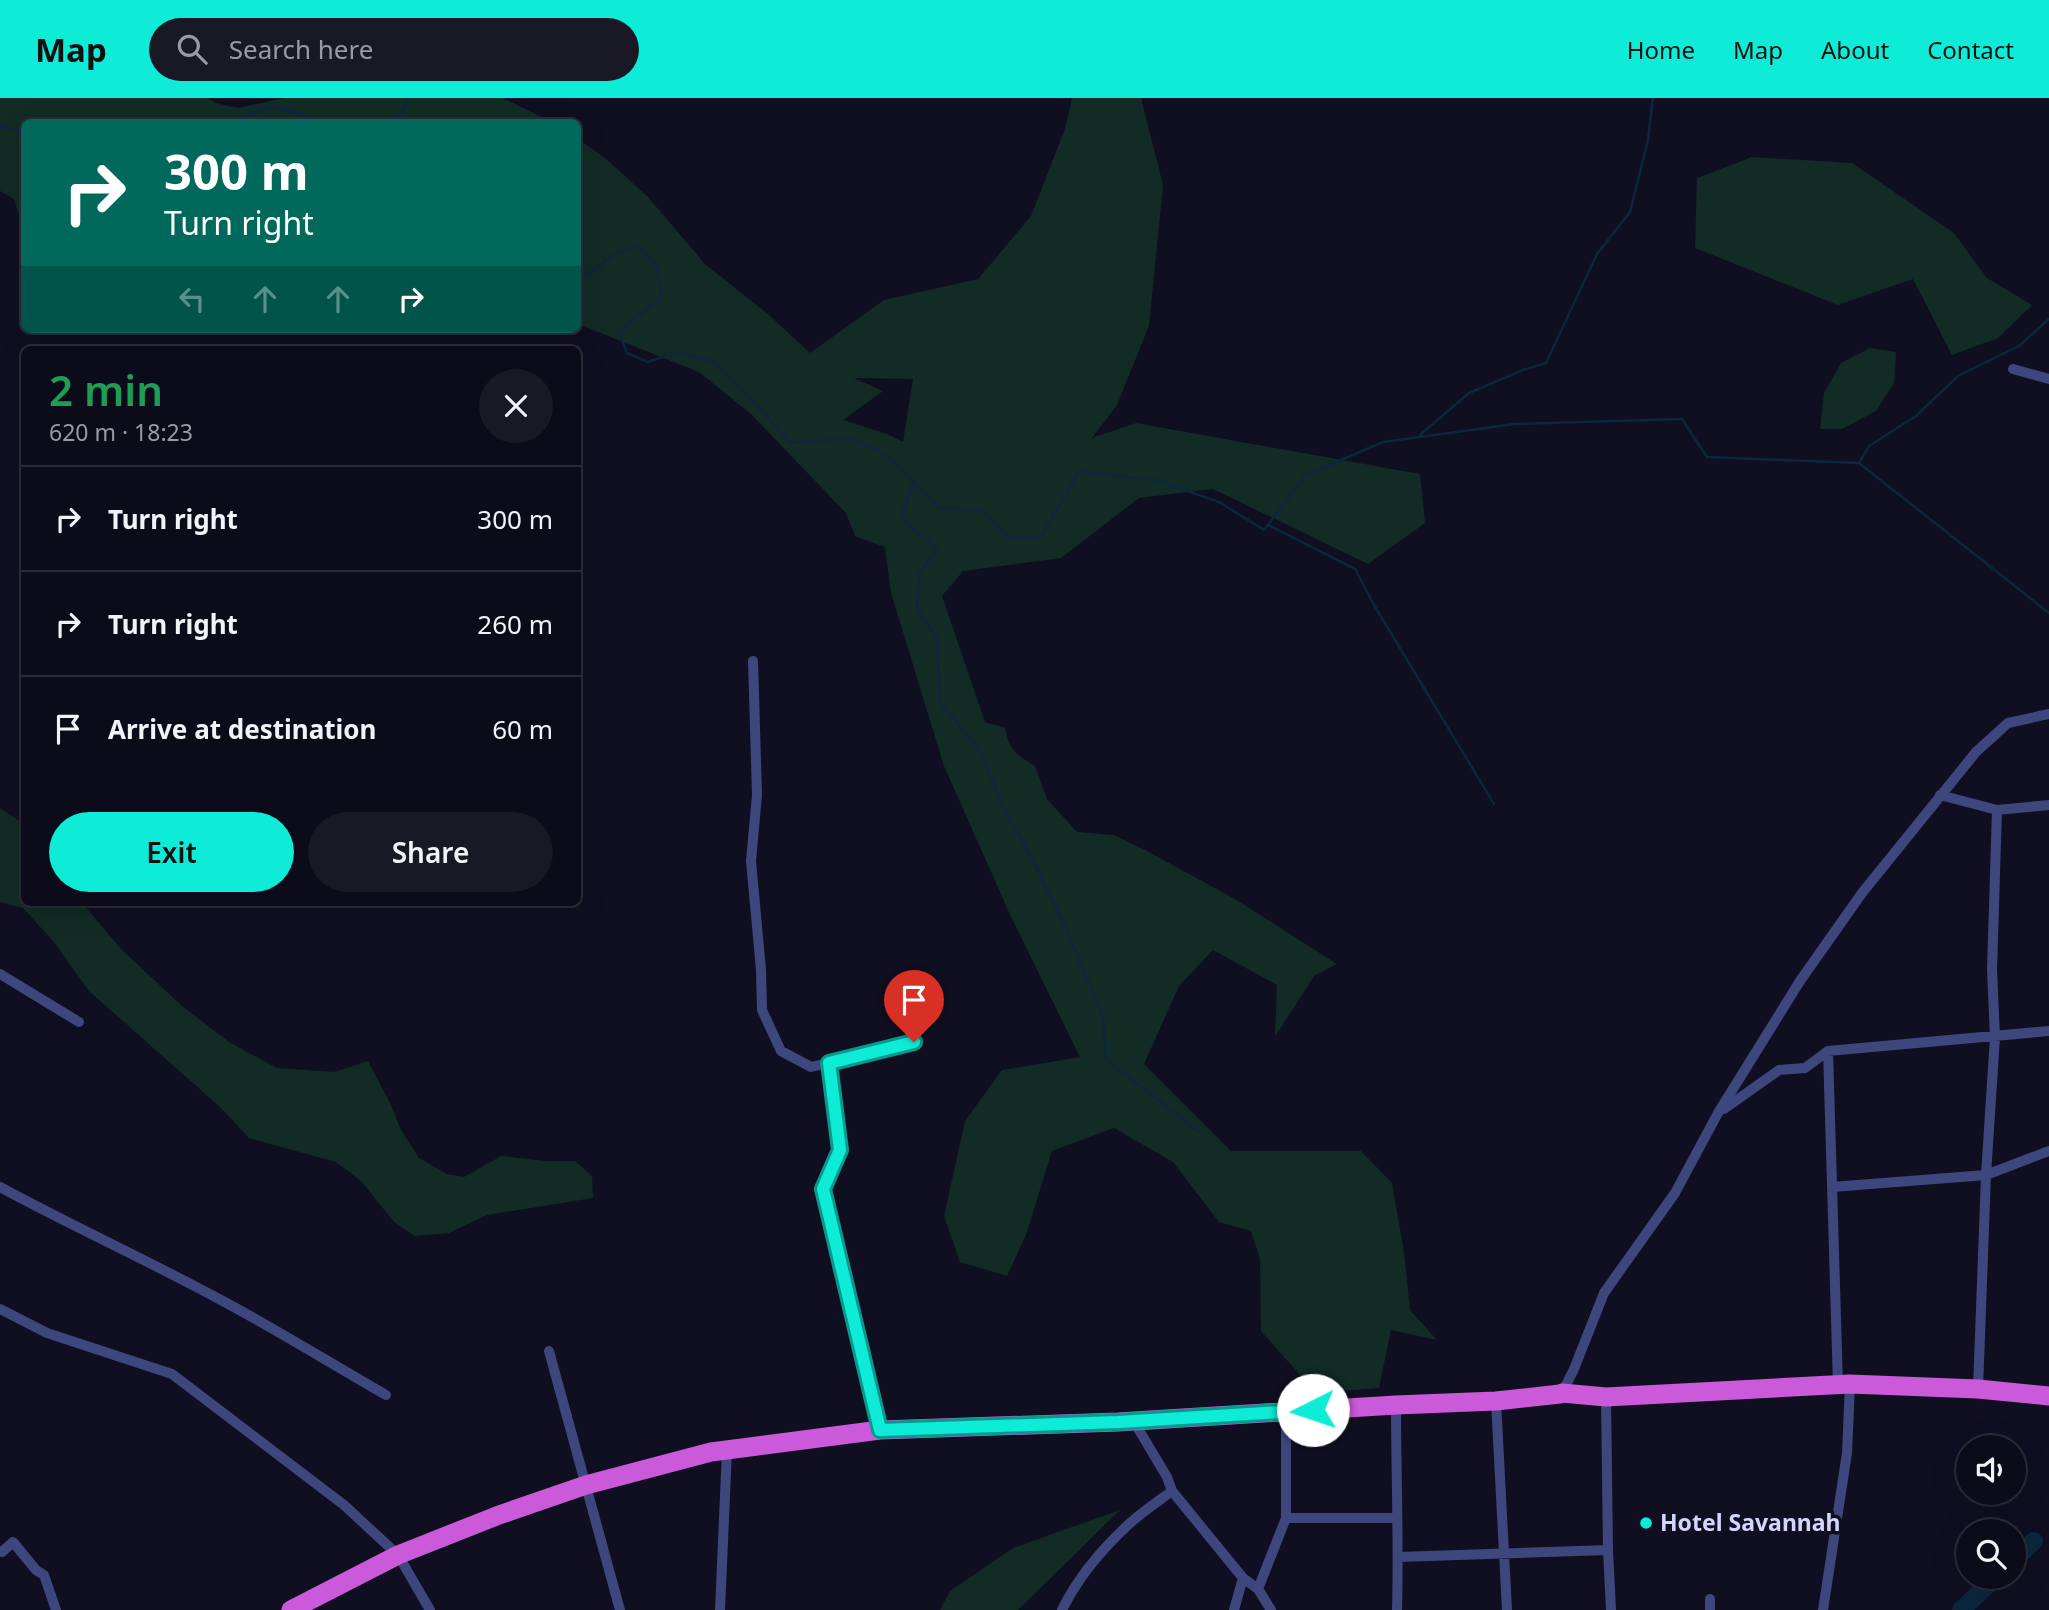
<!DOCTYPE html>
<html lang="en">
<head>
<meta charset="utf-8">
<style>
	body { margin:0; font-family:"Noto Sans",sans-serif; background:#191926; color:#f1f3f6; height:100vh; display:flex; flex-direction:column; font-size:26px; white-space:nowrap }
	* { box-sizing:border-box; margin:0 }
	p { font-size:23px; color:#9a9ba2 }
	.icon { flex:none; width:38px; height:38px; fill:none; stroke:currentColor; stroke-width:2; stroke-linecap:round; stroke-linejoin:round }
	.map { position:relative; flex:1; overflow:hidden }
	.details { position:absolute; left:21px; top:248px; width:560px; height:560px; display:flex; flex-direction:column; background:#0b0b19; border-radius:10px; box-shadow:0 7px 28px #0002,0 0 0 2px #2b2b38 }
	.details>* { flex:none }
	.guide { position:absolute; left:21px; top:21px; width:560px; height:214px; border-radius:10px; box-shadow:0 7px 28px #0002,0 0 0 2px #2b2b38; background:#00695c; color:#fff; overflow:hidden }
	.tools { position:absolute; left:1956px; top:1337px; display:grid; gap:14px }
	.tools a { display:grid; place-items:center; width:70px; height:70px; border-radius:50%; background:#0b0b19; box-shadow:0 7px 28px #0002,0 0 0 2px #2b2b38; font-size:35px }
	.pin { position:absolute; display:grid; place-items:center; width:60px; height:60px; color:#fff; margin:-72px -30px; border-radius:50% 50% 50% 0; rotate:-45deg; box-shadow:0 0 7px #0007 }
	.pin .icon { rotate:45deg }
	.me { position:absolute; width:77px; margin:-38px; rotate:266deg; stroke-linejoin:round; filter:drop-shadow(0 0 5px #0008) }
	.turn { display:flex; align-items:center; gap:24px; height:147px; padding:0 28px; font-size:32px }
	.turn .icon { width:91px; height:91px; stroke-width:2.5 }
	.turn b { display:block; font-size:49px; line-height:60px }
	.lanes { display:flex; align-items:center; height:66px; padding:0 28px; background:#0003; justify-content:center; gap:35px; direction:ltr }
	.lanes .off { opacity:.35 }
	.round { display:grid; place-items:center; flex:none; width:74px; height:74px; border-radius:37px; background:#191926 }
	.headline { display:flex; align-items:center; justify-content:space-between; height:119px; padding:0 28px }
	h1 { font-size:42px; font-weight:600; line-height:52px; color:#1e9e55 }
	.cta { display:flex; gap:14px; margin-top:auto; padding:14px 28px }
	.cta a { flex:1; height:80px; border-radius:42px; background:#0eecd8; color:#111; font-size:28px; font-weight:600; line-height:80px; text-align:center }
	.cta a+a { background:#191926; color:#f1f3f6 }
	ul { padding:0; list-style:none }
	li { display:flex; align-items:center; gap:21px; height:105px; padding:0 28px; border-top:2px solid #2b2b38 }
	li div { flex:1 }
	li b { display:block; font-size:26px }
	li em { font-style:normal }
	header { display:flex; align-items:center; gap:42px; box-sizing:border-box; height:98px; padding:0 35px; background:#0eecd8; color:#111 }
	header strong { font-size:33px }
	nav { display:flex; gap:38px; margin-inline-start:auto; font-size:24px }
	.search { width:490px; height:63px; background:#191926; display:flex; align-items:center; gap:18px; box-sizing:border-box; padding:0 24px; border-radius:38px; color:#9a9ba2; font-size:26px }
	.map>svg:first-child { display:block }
	.green { fill:#122b25; fill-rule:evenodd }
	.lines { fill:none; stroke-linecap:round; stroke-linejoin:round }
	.stream { stroke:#0c273d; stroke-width:2.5 }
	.river { stroke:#0c273d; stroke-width:18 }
	.minor { stroke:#3d477e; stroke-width:10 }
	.trunk { stroke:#cb5ada; stroke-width:19 }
	.route-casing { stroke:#09998c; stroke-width:18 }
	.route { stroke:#0eecd8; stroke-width:12 }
	.poi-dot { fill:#0eecd8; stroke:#0f0f21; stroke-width:2.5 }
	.labels { text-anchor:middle; stroke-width:7; stroke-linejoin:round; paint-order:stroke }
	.poi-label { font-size:23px; font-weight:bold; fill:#d2d5fc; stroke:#0f0f21; text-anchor:start }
</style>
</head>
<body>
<header>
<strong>Map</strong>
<div class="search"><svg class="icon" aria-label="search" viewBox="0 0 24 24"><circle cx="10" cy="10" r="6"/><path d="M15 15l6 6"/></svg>Search here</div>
<nav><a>Home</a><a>Map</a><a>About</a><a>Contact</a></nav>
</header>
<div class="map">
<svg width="2049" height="1512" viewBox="0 0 2049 1512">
	<rect width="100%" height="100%" fill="#0f0f21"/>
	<path class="green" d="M0,0H207L216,5L238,10L284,0H503L552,24H24V135L14,101L0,93Z
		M1072,0H1141L1163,87L1149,228L1117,307L1092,340L1136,325L1420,376L1425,425L1368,466L1213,391L1139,400L1061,460L963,473L942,498L985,624L1005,630C1009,652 1017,657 1035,668L1047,701L1077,734L1114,737L1147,753L1235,801L1337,866L1314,878L1275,939L1277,887L1213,852L1179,888L1144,966L1231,1053H1361L1392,1085L1404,1154L1410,1212L1437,1242L1391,1232L1379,1290L1316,1295L1261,1233L1260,1161L1251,1133L1219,1124L1173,1064L1114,1030L1052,1053L1026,1137L1007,1178L960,1164L944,1118L965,1023L1002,972L1080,959L1012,821L944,668L891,495L885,449L855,438L846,415L751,316L699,274L578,226V41L605,60L648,99L705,166L769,217L810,255L884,202L978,181L1031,118L1065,31ZM854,280L913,281L903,344L887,336L843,322L883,293Z
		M1752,59L1852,65L1954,135L1987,180L2032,207L1998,240L1952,257L1913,181L1838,207L1695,150L1697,80Z
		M1870,250L1896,254L1894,285L1876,313L1842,331H1820L1824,295L1841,265Z
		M0,710L24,726V805H82L122,852L182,908L229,944L277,970L335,974L368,963L390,1005L401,1032L419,1060L447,1076L464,1079L501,1058L545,1063H575L592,1078L593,1100L487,1117L449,1135L415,1138L394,1124L361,1083L336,1064L249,1040L220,1009L89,893L54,844L23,810L0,804Z
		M1120,1412L1018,1512H940L950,1493L1013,1450Z"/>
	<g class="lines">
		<path class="stream" d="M195,24L235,23L271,8L300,16L317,24
			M359,24L364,22L369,24
			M390,24L401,15L409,0
			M0,29L24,32
			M578,174L588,177L615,155L639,148L657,169L662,199L619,233L627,255L648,264L677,254L715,264L792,345L849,340L880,353L903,373L938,409L984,414L1009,440L1041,439L1079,373L1156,382L1219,404L1264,432L1306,377L1383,344L1515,326L1682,321L1707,359L1859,365L2049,515
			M1420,337L1469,295L1523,272L1546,265L1597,156L1630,114L1648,42L1653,0
			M1859,365L1869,348L1916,318L1958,278L2019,248L2049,221
			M913,385L901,419L937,452L919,475L917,511L937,539L940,604L980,653L1004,712L1031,758L1060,817L1103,918L1106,961L1199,1034
			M1268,427L1355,471L1374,507L1494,706"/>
		<path class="river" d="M2014,1462L2034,1443
			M1961,1512L1996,1479"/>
		<path class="minor" d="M2013,271L2049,281
			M753,563L757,697L751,763L761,872L762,912L781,953L811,969L914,944
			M1940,697L1997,712L2049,707
			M0,876L79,924
			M1828,953L1838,1287
			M829,965L840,1053L823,1091L880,1332
			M1724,1011L1779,972L1805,970L1828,953L2049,933
			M0,1089C72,1128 147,1162 219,1201C276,1231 330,1265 386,1297
			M1832,1089L1986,1077L2049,1053
			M0,1211L47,1235L172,1276L344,1407L398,1457L430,1512
			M549,1253L620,1512
			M1978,1291L1986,1077L1995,939L1992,872L1997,712
			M1562,1295L1574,1271L1604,1195L1675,1095L1718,1015L1800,883L1862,795L1976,654L2008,625L2049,616
			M1606,1299L1608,1452L1611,1512
			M1496,1303L1507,1512
			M1396,1307C1396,1375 1399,1444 1397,1512
			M1133,1322L1167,1379L1172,1393L1243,1480L1258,1491L1271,1512
			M1286,1420H1396
			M0,1453L2,1454L13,1444L36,1472L44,1477L56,1512
			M1398,1459L1608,1452
			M1258,1491L1286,1420V1313
			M1710,1501V1512
			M720,1512L727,1352
			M1062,1512C1077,1481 1103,1450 1129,1426C1142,1414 1157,1404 1172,1393
			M1234,1512L1243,1480
			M1823,1512L1847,1355L1850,1286"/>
		<path class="trunk" d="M291,1512L398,1457L499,1417L586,1387L711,1354L880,1332L1118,1324L1396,1307L1496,1303L1560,1296L1562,1295L1606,1299L1850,1286L1978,1291L2049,1298"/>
	</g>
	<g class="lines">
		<g class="route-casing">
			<path id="route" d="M914,944L829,965L840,1052L823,1091L880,1332L1118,1324L1313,1312"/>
		</g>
		<use href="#route" class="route"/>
	</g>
	<circle class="poi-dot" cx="1646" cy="1425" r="7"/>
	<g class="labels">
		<g class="poi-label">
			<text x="1660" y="1433">Hotel Savannah</text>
		</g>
	</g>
</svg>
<div class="tools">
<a><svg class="icon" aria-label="sound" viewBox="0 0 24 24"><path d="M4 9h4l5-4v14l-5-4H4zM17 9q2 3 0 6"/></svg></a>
<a><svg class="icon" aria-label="search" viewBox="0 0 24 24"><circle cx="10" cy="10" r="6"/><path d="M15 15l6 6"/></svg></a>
</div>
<div class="pin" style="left:914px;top:944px;background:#d93025"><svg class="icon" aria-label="arrive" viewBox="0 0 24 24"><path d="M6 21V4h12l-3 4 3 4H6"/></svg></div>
<svg class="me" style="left:1313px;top:1312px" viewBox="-20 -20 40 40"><circle r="19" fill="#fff"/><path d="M0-13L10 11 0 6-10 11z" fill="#0eecd8"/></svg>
<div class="guide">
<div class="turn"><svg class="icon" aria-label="right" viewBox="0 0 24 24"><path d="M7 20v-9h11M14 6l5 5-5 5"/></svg><div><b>300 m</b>Turn right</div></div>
<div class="lanes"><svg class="icon off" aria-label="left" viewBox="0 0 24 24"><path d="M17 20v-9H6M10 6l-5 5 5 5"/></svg><svg class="icon off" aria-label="ahead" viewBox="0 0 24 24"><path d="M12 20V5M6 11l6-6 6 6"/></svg><svg class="icon off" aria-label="ahead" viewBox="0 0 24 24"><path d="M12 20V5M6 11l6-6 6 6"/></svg><svg class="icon" aria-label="right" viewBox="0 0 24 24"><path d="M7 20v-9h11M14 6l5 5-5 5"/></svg></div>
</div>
<section class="details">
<div class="headline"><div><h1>2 min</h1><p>620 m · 18:23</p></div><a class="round"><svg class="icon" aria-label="close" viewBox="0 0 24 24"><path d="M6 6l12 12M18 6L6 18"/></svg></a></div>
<ul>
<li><svg class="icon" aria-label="right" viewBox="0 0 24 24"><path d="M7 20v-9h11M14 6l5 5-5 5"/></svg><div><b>Turn right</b></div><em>300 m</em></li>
<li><svg class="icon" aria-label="right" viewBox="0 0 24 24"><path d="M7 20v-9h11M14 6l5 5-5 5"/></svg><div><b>Turn right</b></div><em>260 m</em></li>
<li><svg class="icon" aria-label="arrive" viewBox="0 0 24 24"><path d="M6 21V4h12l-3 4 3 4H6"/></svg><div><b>Arrive at destination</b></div><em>60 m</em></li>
</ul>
<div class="cta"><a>Exit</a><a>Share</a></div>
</section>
</div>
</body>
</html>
